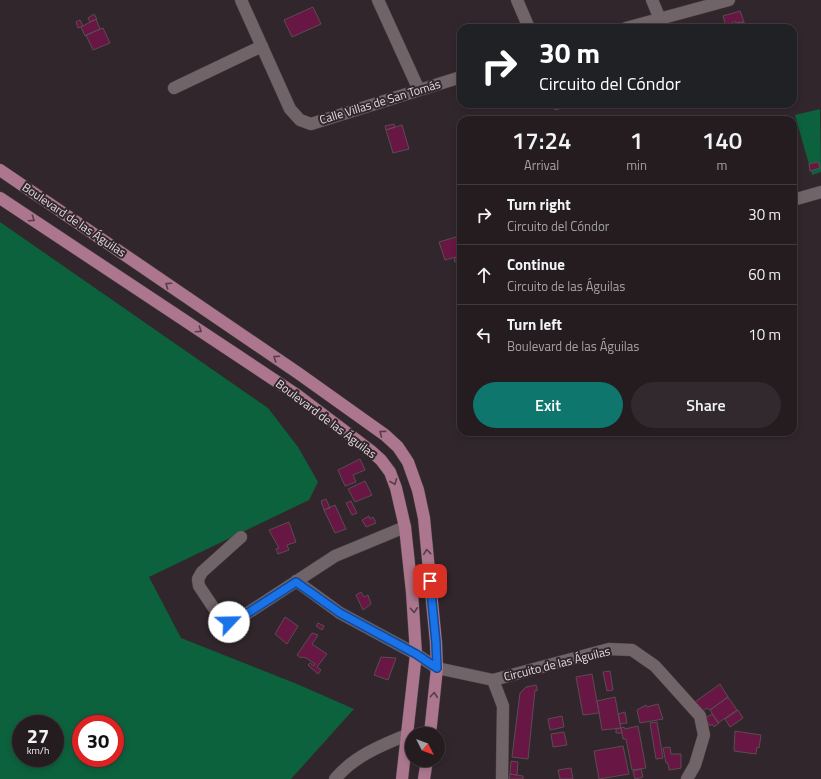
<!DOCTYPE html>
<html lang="en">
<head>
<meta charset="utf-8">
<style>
	body { margin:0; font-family:"Titillium Web",sans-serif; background:#31292d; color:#f1f3f6; height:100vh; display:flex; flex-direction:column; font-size:15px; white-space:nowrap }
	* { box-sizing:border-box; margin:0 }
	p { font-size:13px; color:#a3a1a5 }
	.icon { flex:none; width:22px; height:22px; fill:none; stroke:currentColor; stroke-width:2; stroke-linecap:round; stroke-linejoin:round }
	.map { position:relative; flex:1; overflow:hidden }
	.sheet { position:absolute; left:457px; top:116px; width:340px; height:320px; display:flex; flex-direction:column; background:#251c20; border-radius:12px; box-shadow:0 2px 6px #0003,0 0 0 1px #423a3e }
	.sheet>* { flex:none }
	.hud { position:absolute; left:457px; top:24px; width:340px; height:84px; border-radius:12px; box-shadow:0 2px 6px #0003,0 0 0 1px #423a3e; background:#202124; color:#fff; overflow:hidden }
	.needle { width:26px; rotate:132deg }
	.tools { position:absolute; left:405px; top:727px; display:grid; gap:8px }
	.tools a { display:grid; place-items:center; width:40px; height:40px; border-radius:50%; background:#251c20; box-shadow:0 2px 6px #0003,0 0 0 1px #423a3e; font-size:20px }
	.speed { position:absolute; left:12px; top:715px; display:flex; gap:8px; font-size:20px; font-weight:700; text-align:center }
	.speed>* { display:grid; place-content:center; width:52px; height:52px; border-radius:50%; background:#251c20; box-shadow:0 2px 6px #0003,0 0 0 1px #423a3e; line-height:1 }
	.speed small { font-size:10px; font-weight:400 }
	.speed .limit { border:6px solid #d22; background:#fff; color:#111 }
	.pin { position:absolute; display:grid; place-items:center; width:34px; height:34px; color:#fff; margin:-17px; border-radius:8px; box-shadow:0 2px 6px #0006 }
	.me { position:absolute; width:44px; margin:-22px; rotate:66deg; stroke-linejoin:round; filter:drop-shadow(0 0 3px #0008) }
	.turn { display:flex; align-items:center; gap:14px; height:84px; padding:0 16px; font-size:18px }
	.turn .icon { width:52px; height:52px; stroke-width:2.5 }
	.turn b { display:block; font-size:28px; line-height:34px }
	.eta { display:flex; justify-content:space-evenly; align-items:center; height:68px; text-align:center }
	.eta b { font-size:24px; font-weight:600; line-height:28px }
	.primary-button { display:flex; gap:8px; margin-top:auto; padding:8px 16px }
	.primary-button a { flex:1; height:46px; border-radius:24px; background:#0f766e; color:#fff; font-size:16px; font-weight:600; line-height:46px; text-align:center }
	.primary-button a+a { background:#31292d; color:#f1f3f6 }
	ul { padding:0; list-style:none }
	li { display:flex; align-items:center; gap:12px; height:60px; padding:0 16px; border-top:1px solid #423a3e }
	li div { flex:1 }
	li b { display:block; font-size:15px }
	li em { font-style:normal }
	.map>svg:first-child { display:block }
	.green { fill:#0c623c; fill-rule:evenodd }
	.building { fill:#681643; stroke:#594d52 }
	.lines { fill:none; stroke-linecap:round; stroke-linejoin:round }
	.minor-casing { stroke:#4e4448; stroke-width:13 }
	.major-casing { stroke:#4e4448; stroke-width:13 }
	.minor { stroke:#716469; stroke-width:12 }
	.major { stroke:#ac778e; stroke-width:12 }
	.oneway { stroke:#563e49 }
	.route-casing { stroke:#114b97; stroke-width:10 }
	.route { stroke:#1a73e8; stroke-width:7 }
	.labels { text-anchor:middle; stroke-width:4; stroke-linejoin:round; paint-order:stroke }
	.street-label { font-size:12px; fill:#e3dbde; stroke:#31262b }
</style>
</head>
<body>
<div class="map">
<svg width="821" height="779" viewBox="0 0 821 779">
	<rect width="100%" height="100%" fill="#31262b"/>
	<path class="green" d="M820,109L821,172L812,175L795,115Z
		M0,222L268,408L298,447L318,482L309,500L149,577L181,638L297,684L354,709L291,779H0ZM21,724H55V758H21ZM81,724H115V758H81Z"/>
	<path class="building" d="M313,7L321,24L292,37L284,20Z
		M740,11L744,22L736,23L735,21L726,26L723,16Z
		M94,14L97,19L90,22L88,18Z
		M96,19L100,29L85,36L81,27Z
		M80,20L83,26L78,28L76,22Z
		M740,22V23L744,22L746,28H727L726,26Z
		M103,28L110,43L93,50L86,35Z
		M553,104H572L573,105L555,110Z
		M394,124L395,127L386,130L385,126Z
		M402,125L409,149L393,153L386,130Z
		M818,162L820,168L810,171L809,164Z
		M456,237L459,246H456L460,256L445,260L439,242Z
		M460,256V260L455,262L454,258Z
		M360,459L365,470L353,475L356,482L345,486L338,470Z
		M365,481L372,495L355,502L348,489Z
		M326,499L330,508L324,510L321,501Z
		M351,501L357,513L352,515L346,503Z
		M335,505L346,529L335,533L324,510Z
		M369,516L370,519L373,517L376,523L366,527L362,520Z
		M289,522L296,542L287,545L289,550L278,554L276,549L279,548L269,530Z
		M361,592L364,597L368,595L371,604L363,610L356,595Z
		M285,617L298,626L287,644L275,634Z
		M318,623L324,626L322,630L316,626Z
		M312,633L318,635L312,644L327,654L317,667L321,670L318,674L308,665L310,663L314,666L315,664L306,658L302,657L301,658L297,655Z
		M381,657L396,658L388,680L374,675Z
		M610,671L613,690L607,691L603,672Z
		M592,674L599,713L583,715L576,677Z
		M720,684L728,697L710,710L707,708L701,712L695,702Z
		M536,685L537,687V691L535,690L528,759L512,757L520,693L526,687Z
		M615,697L621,728L602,730L597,701Z
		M728,697L737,710L718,723L710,710Z
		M658,704L663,719L640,723L637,710L646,705L647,707Z
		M738,710L743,718L730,727L725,719Z
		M625,712L627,723L620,724L618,714Z
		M712,714L719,723L714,727L712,724L710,726L705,718Z
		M562,716L564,727L550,730L548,719Z
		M657,722L663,758L656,759L650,723Z
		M638,726L646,768L632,770L626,739H623L621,728L624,727L625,729Z
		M621,728L622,733H616V729Z
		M735,731L761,735L759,748L757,747L756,754L734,751Z
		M564,732L567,745L553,747L551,734Z
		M623,746L629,774L599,779L594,751Z
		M670,747L671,754H681V768L669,770L668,763H666L663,748Z
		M511,761L518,762L517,775L510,774Z
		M571,768L573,779H560L558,770Z
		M641,769L643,777L635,779L633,771Z
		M510,774L523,776V779H509Z"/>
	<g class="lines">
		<g class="minor-casing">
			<path id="minor" d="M241,0L290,109L300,120L311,124L461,77
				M378,0L419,90
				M517,0L529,28
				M652,0L660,19
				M626,28L729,0
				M174,88L262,46
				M793,200L821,192
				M241,537L202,572L198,579L199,586L221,619L229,622L237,620L335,556L405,527
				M296,581L340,613L416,654L437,668L493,680L609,649L632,650L655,666L700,716L704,735L695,765L687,779
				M493,680L503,706L502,779
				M335,779C354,756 382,745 409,734"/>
		</g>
		<g class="major-casing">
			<path id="major" d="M0,170L298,373L385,435L398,447L408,462L418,490L424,518L436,643L437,668L430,734
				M0,198L297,395L371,451L381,460L390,472L396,488L405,527L412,592L416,654L402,779
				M424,779L427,760"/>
		</g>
		<use href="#minor" class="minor"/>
		<use href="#major" class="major"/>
	</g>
	<defs><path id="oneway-chevron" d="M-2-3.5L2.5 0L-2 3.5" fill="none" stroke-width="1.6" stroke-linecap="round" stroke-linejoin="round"/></defs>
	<g class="oneway">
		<use href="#oneway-chevron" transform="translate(32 219) rotate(34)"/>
		<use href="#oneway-chevron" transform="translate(168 285) rotate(-146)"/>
		<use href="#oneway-chevron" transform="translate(199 330) rotate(34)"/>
		<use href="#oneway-chevron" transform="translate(276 358) rotate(-146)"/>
		<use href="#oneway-chevron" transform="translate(382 433) rotate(-143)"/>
		<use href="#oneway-chevron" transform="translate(394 482) rotate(68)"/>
		<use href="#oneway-chevron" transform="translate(427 552) rotate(-96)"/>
		<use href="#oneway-chevron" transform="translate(414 610) rotate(86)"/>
		<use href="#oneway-chevron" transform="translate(434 695) rotate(-85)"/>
	</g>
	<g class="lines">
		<g class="route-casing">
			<path id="route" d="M229,622L237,620L296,582L340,613L416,654L437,668L436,643L430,581"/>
		</g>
		<use href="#route" class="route"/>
	</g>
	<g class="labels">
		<g class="street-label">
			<text transform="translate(380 102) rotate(-17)" y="4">Calle Villas de San Tomás</text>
			<text transform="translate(74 220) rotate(34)" y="4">Boulevard de las Águilas</text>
			<text transform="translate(326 419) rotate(37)" y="4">Boulevard de las Águilas</text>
			<text transform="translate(557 664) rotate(-14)" y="4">Circuito de las Águilas</text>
		</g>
	</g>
</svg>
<div class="tools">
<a><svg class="needle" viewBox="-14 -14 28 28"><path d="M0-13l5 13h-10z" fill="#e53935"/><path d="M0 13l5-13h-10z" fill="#a3a1a5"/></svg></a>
</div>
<div class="speed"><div>27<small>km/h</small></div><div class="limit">30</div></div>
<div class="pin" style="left:430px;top:581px;background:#d93025"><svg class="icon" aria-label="arrive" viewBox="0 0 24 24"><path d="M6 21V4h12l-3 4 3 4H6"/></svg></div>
<svg class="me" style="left:229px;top:622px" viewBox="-20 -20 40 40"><circle r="19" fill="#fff"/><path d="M0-13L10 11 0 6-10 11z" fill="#1a73e8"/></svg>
<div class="hud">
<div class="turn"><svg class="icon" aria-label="right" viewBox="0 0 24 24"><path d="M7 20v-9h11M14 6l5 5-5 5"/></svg><div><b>30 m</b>Circuito del Cóndor</div></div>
</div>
<section class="sheet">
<div class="eta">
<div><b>17:24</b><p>Arrival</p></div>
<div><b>1</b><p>min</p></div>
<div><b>140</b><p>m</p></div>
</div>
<ul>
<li><svg class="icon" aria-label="right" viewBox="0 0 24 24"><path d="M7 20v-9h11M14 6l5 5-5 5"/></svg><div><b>Turn right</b><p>Circuito del Cóndor</p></div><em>30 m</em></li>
<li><svg class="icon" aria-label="ahead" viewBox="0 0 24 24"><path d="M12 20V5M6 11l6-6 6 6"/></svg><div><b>Continue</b><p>Circuito de las Águilas</p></div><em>60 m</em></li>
<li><svg class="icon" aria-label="left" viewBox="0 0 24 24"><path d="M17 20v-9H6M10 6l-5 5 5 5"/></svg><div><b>Turn left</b><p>Boulevard de las Águilas</p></div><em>10 m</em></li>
</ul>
<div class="primary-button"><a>Exit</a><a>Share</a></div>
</section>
</div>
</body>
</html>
